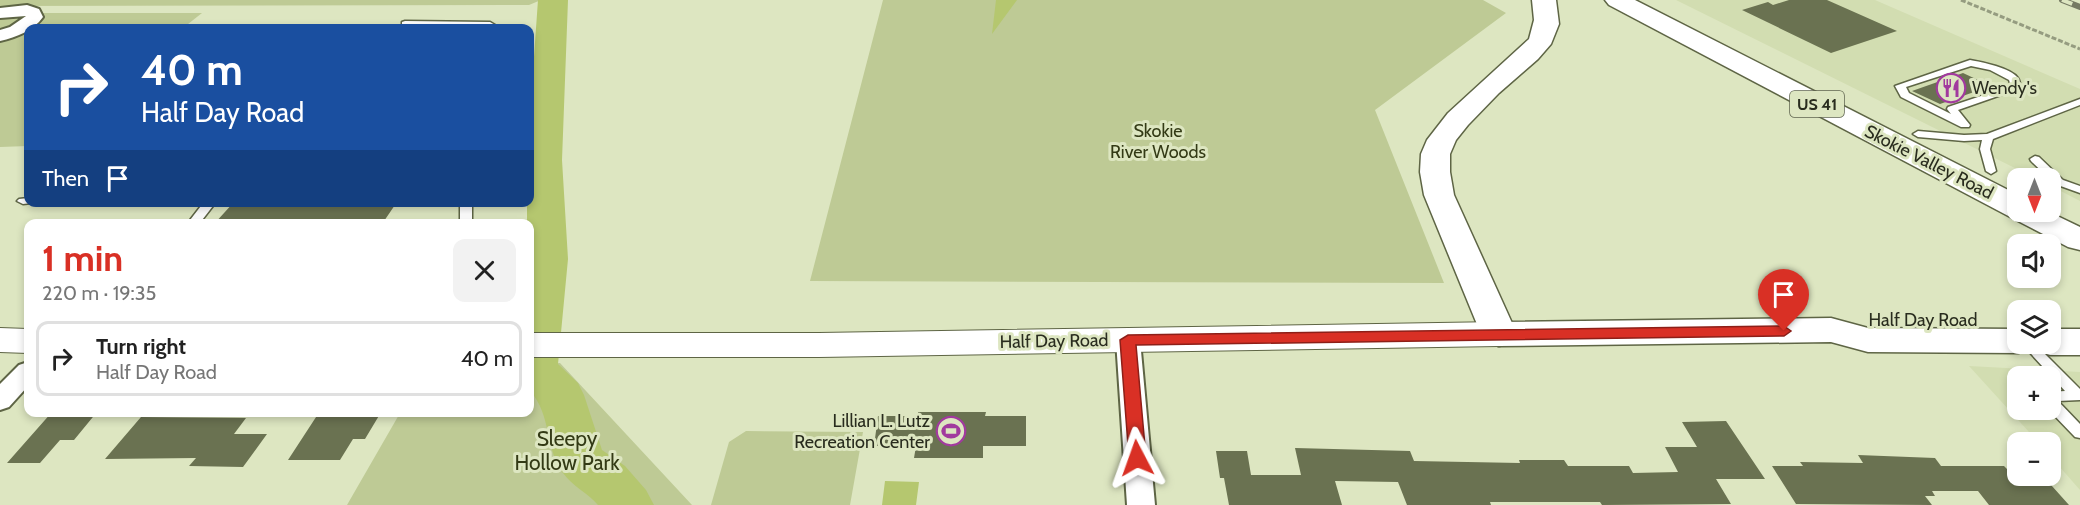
<!DOCTYPE html>
<html lang="en">
<head>
<meta charset="utf-8">
<style>
	body { margin:0; font-family:Cabin,sans-serif; background:#f2f2f2; color:#222; height:100vh; display:flex; flex-direction:column; font-size:22px; white-space:nowrap }
	* { box-sizing:border-box; margin:0 }
	p { font-size:20px; color:#767676 }
	.icon { flex:none; width:33px; height:33px; fill:none; stroke:currentColor; stroke-width:2; stroke-linecap:round; stroke-linejoin:round }
	.map { position:relative; flex:1; overflow:hidden }
	.panel { position:absolute; left:24px; top:219px; width:510px; height:198px; display:flex; flex-direction:column; background:#fff; border-radius:12px; box-shadow:0 3px 9px #0003 }
	.panel>* { flex:none }
	.banner { position:absolute; left:24px; top:24px; width:510px; height:183px; border-radius:12px; box-shadow:0 3px 9px #0003; background:#1a4fa0; color:#fff; overflow:hidden }
	.needle { width:39px; rotate:180deg }
	.buttons { position:absolute; left:2007px; top:168px; display:grid; gap:12px }
	.buttons a { display:grid; place-items:center; width:54px; height:54px; border-radius:12px; background:#fff; box-shadow:0 3px 9px #0003; font-size:30px }
	.pin { position:absolute; display:grid; place-items:center; width:51px; height:51px; color:#fff; margin:-62px -26px; border-radius:50% 50% 50% 0; rotate:-45deg; box-shadow:0 0 6px #0007 }
	.pin .icon { rotate:45deg }
	.me { position:absolute; width:66px; margin:-33px; rotate:356deg; stroke-linejoin:round; filter:drop-shadow(0 0 4px #0008) }
	.turn { display:flex; align-items:center; gap:21px; height:126px; padding:0 18px; font-size:27px }
	.turn .icon { width:78px; height:78px; stroke-width:2.5 }
	.turn b { display:block; font-size:42px; line-height:51px }
	.then { display:flex; align-items:center; height:57px; padding:0 18px; background:#0003; gap:12px; font-size:22px }
	.round { display:grid; place-items:center; flex:none; width:63px; height:63px; border-radius:12px; background:#f2f2f2 }
	.overview { display:flex; align-items:center; justify-content:space-between; height:102px; padding:0 18px }
	h1 { font-size:36px; font-weight:700; line-height:45px; color:#d93025 }
	ul { padding:0; list-style:none }
	li { display:flex; align-items:center; gap:18px; height:75px; margin:0 12px 9px; padding:0 6px; border:3px solid #e0e0e0; border-radius:12px }
	li div { flex:1 }
	li b { display:block; font-size:22px }
	li em { font-style:normal }
	.map>svg:first-child { display:block }
	.built { fill:#d2ddb1; fill-rule:evenodd }
	.green { fill:#beca95 }
	.water { fill:#b5c76f }
	.lines { fill:none; stroke-linecap:round; stroke-linejoin:round }
	.river { fill:#b5c76f; fill-rule:evenodd }
	.building { fill:#6a7251 }
	.service-casing { stroke:#5e6545; stroke-width:3 }
	.minor-casing { stroke:#5e6545; stroke-width:4 }
	.secondary-casing { stroke:#5e6545; stroke-width:2 }
	.primary-casing { stroke:#5e6545; stroke-width:3 }
	.trunk-casing { stroke:#5e6545; stroke-width:3 }
	.path { stroke:#959c80; stroke-width:3; stroke-dasharray:5 2; stroke-linecap:butt }
	.service { fill:#fff; fill-rule:evenodd }
	.minor { fill:#fff; fill-rule:evenodd }
	.secondary { fill:#fff; fill-rule:evenodd }
	.primary { fill:#fff; fill-rule:evenodd }
	.trunk { fill:#fff; fill-rule:evenodd }
	.rail-casing { stroke:#757a63; stroke-width:6 }
	.rail { stroke:#dde6c1; stroke-width:4; stroke-dasharray:11; stroke-linecap:butt }
	.route { fill:#d93025; stroke:#8d1f18; stroke-width:1.5 }
	.labels { text-anchor:middle; stroke-width:6; stroke-linejoin:round; paint-order:stroke }
	.shield { fill:#dde6c1; stroke:#5f644f; stroke-width:1.5 }
	.shield-label { font-size:16px; font-weight:bold; fill:#292c1e }
	.poi-label { font-size:18px; fill:#292c1e; stroke:#dde6c1; text-anchor:start }
	.park-label { font-size:18px; fill:#333a15; stroke:#dde6c1 }
	.street-label { font-size:18px; fill:#292c1e; stroke:#dde6c1 }
	.near-park-label { font-size:21px; fill:#333a15; stroke:#dde6c1 }
</style>
</head>
<body>
<div class="map">
<svg width="2080" height="505" viewBox="0 0 2080 505">
	<rect width="100%" height="100%" fill="#dde6c1"/>
	<path class="built" d="M1676,0H1875L2080,89V201L2051,186L2050,178H2035Z
		M1969,366L2080,372V490L2051,457L2050,442H2038ZM2018,376H2050V410H2018Z"/>
	<path class="green" d="M0,0H541L529,5L0,6Z
		M883,0H1483L1506,13L1375,110L1444,283L810,281Z
		M0,13H202L183,28H28V146L0,147Z
		M560,363L692,505H347L400,413L530,412V364Z
		M746,431L863,432L850,505H711L729,442Z"/>
	<path class="water" d="M996,0H1017L992,34Z
		M885,481L919,482L916,505H882Z"/>
	<g class="lines">
		<path class="river" d="M538,0H568L562,160L568,259L558,364L578,383L584,395L602,450L625,466L646,490L654,505H598C588,493 572,486 563,473C545,450 552,415 530,391V224H527V202H530V113Z"/>
	</g>
	<path class="building" d="M1789,0H1827L1897,31L1831,53L1742,10L1768,2L1773,5Z
		M1963,73L1991,86L1940,104L1912,91Z
		M234,202H397L382,224H214Z
		M52,412H97L74,440H60L40,463H7Z
		M918,412H986L985,416H1026V446H983V458H914L916,446H874L878,416H918Z
		M318,414H380L365,439H353L340,460H288Z
		M141,417L246,418L234,434H267L243,467L189,466L196,458L105,459Z
		M1726,421L1765,479H1716L1731,504L1602,505L1600,502H1490L1491,505H1407L1398,482L1335,481L1342,505H1229L1224,478H1220L1216,451H1247L1251,475H1301L1295,448L1410,451L1414,461L1520,463L1519,460H1564L1568,466H1629L1633,473L1678,472L1665,447H1697L1682,422Z
		M1858,455L1935,458L1941,466H2004L2010,472H2018V476H2043L2069,505H1989L1978,491H1932L1935,496H1925L1932,505L1796,504L1772,466H1803L1800,462L1863,463Z"/>
	<g class="lines">
		<g class="service-casing">
			<path id="service" d="M405,21L490,22L495,25L492,28L402,26V22Z
				M1970,60C1982,62 2011,68 2018,78C2019,79 2021,86 2021,88L1958,110L1970,125L1969,127H1961L1901,97L1895,86ZM1971,66L1990,70L2009,80L2011,86L1948,107L1947,109L1951,114L1909,93L1906,87Z
				M2080,99V105L1993,139L1990,149L1996,171L1991,174L1986,171L1980,149L1982,140L1964,141L1918,137L1913,134L1918,131L1964,135L1987,134Z
				M2035,156L2039,157L2063,180L2080,186V193L2055,184L2031,161L2030,159Z
				M28,198V202L32,203L23,204L17,201L19,199Z
				M204,202H216L199,224H187Z
				M460,202H472V219L469,224H457L460,219Z
				M2022,344H2035L2080,389V400L2058,401L2080,424V438L2075,437L2049,410H2050V392L2065,391Z"/>
		</g>
		<g class="minor-casing">
			<path id="minor" d="M27,5L39,9L43,17C33,31 17,37 0,41V30L10,27L26,16L0,18V8Z
				M1128,332L1137,334L1140,340L1155,505H1127L1116,340L1119,334Z
				M28,362V386L9,407L0,410V384L19,365Z"/>
		</g>
		<g class="secondary-casing">
			<path id="secondary" d="M1499,322L1511,326L1516,334L1511,342L1499,346L819,357H530V333H819Z
				M0,328L28,329V353L0,352Z"/>
		</g>
		<g class="primary-casing">
			<path id="primary" d="M1831,318L1868,328L2018,329V344H2050V329H2080V355H2050L2037,351L2034,345L2031,350L2018,353L1868,352L1831,342L1499,346L1486,343L1481,334L1486,325L1499,322Z"/>
		</g>
		<g class="trunk-casing">
			<path id="trunk" d="M1532,0H1556L1559,24L1551,44L1538,59L1499,93L1468,125L1456,140L1450,154V172L1454,195L1517,334L1512,343L1499,346L1486,343L1481,334L1424,195L1420,172L1421,154L1427,140L1448,113L1529,39L1534,20Z
				M1605,0H1635L2018,195V212H2049L2080,227V250L2068,247L2014,219L1609,5Z"/>
		</g>
		<path class="path" d="M1961,0L2080,49"/>
		<use href="#service" class="service"/>
		<use href="#minor" class="minor"/>
		<use href="#secondary" class="secondary"/>
		<use href="#primary" class="primary"/>
		<use href="#trunk" class="trunk"/>
		<g class="rail-casing">
			<path id="rail" d="M2062,0L2080,7"/>
		</g>
		<use href="#rail" class="rail"/>
	</g>
	<path class="route" d="M1784,326L1791,331L1784,336L1136,345L1146,458L1143,463L1137,465L1131,463L1129,458L1120,340L1128,335Z"/>
	<defs>
		<g id="restaurant-ring" transform="scale(1.5)"><circle r="9.5" fill="#dde6c1" stroke="#a13a9e" stroke-width="1.5"/><path d="M-5-6h1v4h1v-4h1v4h1v-4h1v5L-1.5 .5V6h-2V.5L-5-1ZM5-6V6H3V1.5H1.5Q1.5-4 5-6Z" fill="#a13a9e"/></g>
		<g id="stadium-ring" transform="scale(1.5)"><circle r="9.5" fill="#dde6c1" stroke="#a13a9e" stroke-width="1.5"/><path d="M0-5a6.5 5 0 1 0 0 10a6.5 5 0 1 0 0-10ZM-3.5-1.8h7v3.6h-7Z" fill="#a13a9e"/></g>
	</defs>
	<g fill-rule="evenodd">
		<use href="#restaurant-ring" x="1951" y="88"/>
		<use href="#stadium-ring" x="951" y="431"/>
	</g>
	<g class="labels">
		<rect class="shield" x="1790" y="91" width="54" height="26" rx="4.5"/>
		<g class="shield-label">
			<text x="1817" y="110">US 41</text>
		</g>
		<g class="poi-label">
			<text x="1972" y="94">Wendy's</text>
			<text x="930" y="427" text-anchor="end">Lillian L. Lutz<tspan x="930" dy="21">Recreation Center</tspan></text>
		</g>
		<g class="park-label">
			<text x="1158" y="137">Skokie<tspan x="1158" dy="21">River Woods</tspan></text>
		</g>
		<g class="street-label">
			<text transform="translate(1929 162) rotate(27)" y="6">Skokie Valley Road</text>
			<text x="1923" y="326">Half Day Road</text>
			<text transform="translate(1054 341) rotate(-1)" y="6">Half Day Road</text>
		</g>
		<g class="near-park-label">
			<text x="567" y="446">Sleepy<tspan x="567" dy="24">Hollow Park</tspan></text>
		</g>
	</g>
</svg>
<div class="buttons">
<a><svg class="needle" viewBox="-14 -14 28 28"><path d="M0-13l5 13h-10z" fill="#e53935"/><path d="M0 13l5-13h-10z" fill="#767676"/></svg></a>
<a><svg class="icon" aria-label="sound" viewBox="0 0 24 24"><path d="M4 9h4l5-4v14l-5-4H4zM17 9q2 3 0 6"/></svg></a>
<a><svg class="icon" aria-label="layers" viewBox="0 0 24 24"><path d="M12 4l9 5-9 5-9-5zM3 14l9 5 9-5"/></svg></a>
<a>+</a>
<a>−</a>
</div>
<div class="pin" style="left:1784px;top:331px;background:#d93025"><svg class="icon" aria-label="arrive" viewBox="0 0 24 24"><path d="M6 21V4h12l-3 4 3 4H6"/></svg></div>
<svg class="me" style="left:1137px;top:458px" viewBox="-20 -20 40 40"><path d="M0-17L14 15 0 8-14 15z" fill="#d93025" stroke="#fff" stroke-width="4"/></svg>
<div class="banner">
<div class="turn"><svg class="icon" aria-label="right" viewBox="0 0 24 24"><path d="M7 20v-9h11M14 6l5 5-5 5"/></svg><div><b>40 m</b>Half Day Road</div></div>
<div class="then">Then<svg class="icon" aria-label="arrive" viewBox="0 0 24 24"><path d="M6 21V4h12l-3 4 3 4H6"/></svg></div>
</div>
<section class="panel">
<div class="overview"><div><h1>1 min</h1><p>220 m · 19:35</p></div><a class="round"><svg class="icon" aria-label="close" viewBox="0 0 24 24"><path d="M6 6l12 12M18 6L6 18"/></svg></a></div>
<ul>
<li><svg class="icon" aria-label="right" viewBox="0 0 24 24"><path d="M7 20v-9h11M14 6l5 5-5 5"/></svg><div><b>Turn right</b><p>Half Day Road</p></div><em>40 m</em></li>
</ul>
</section>
</div>
</body>
</html>
